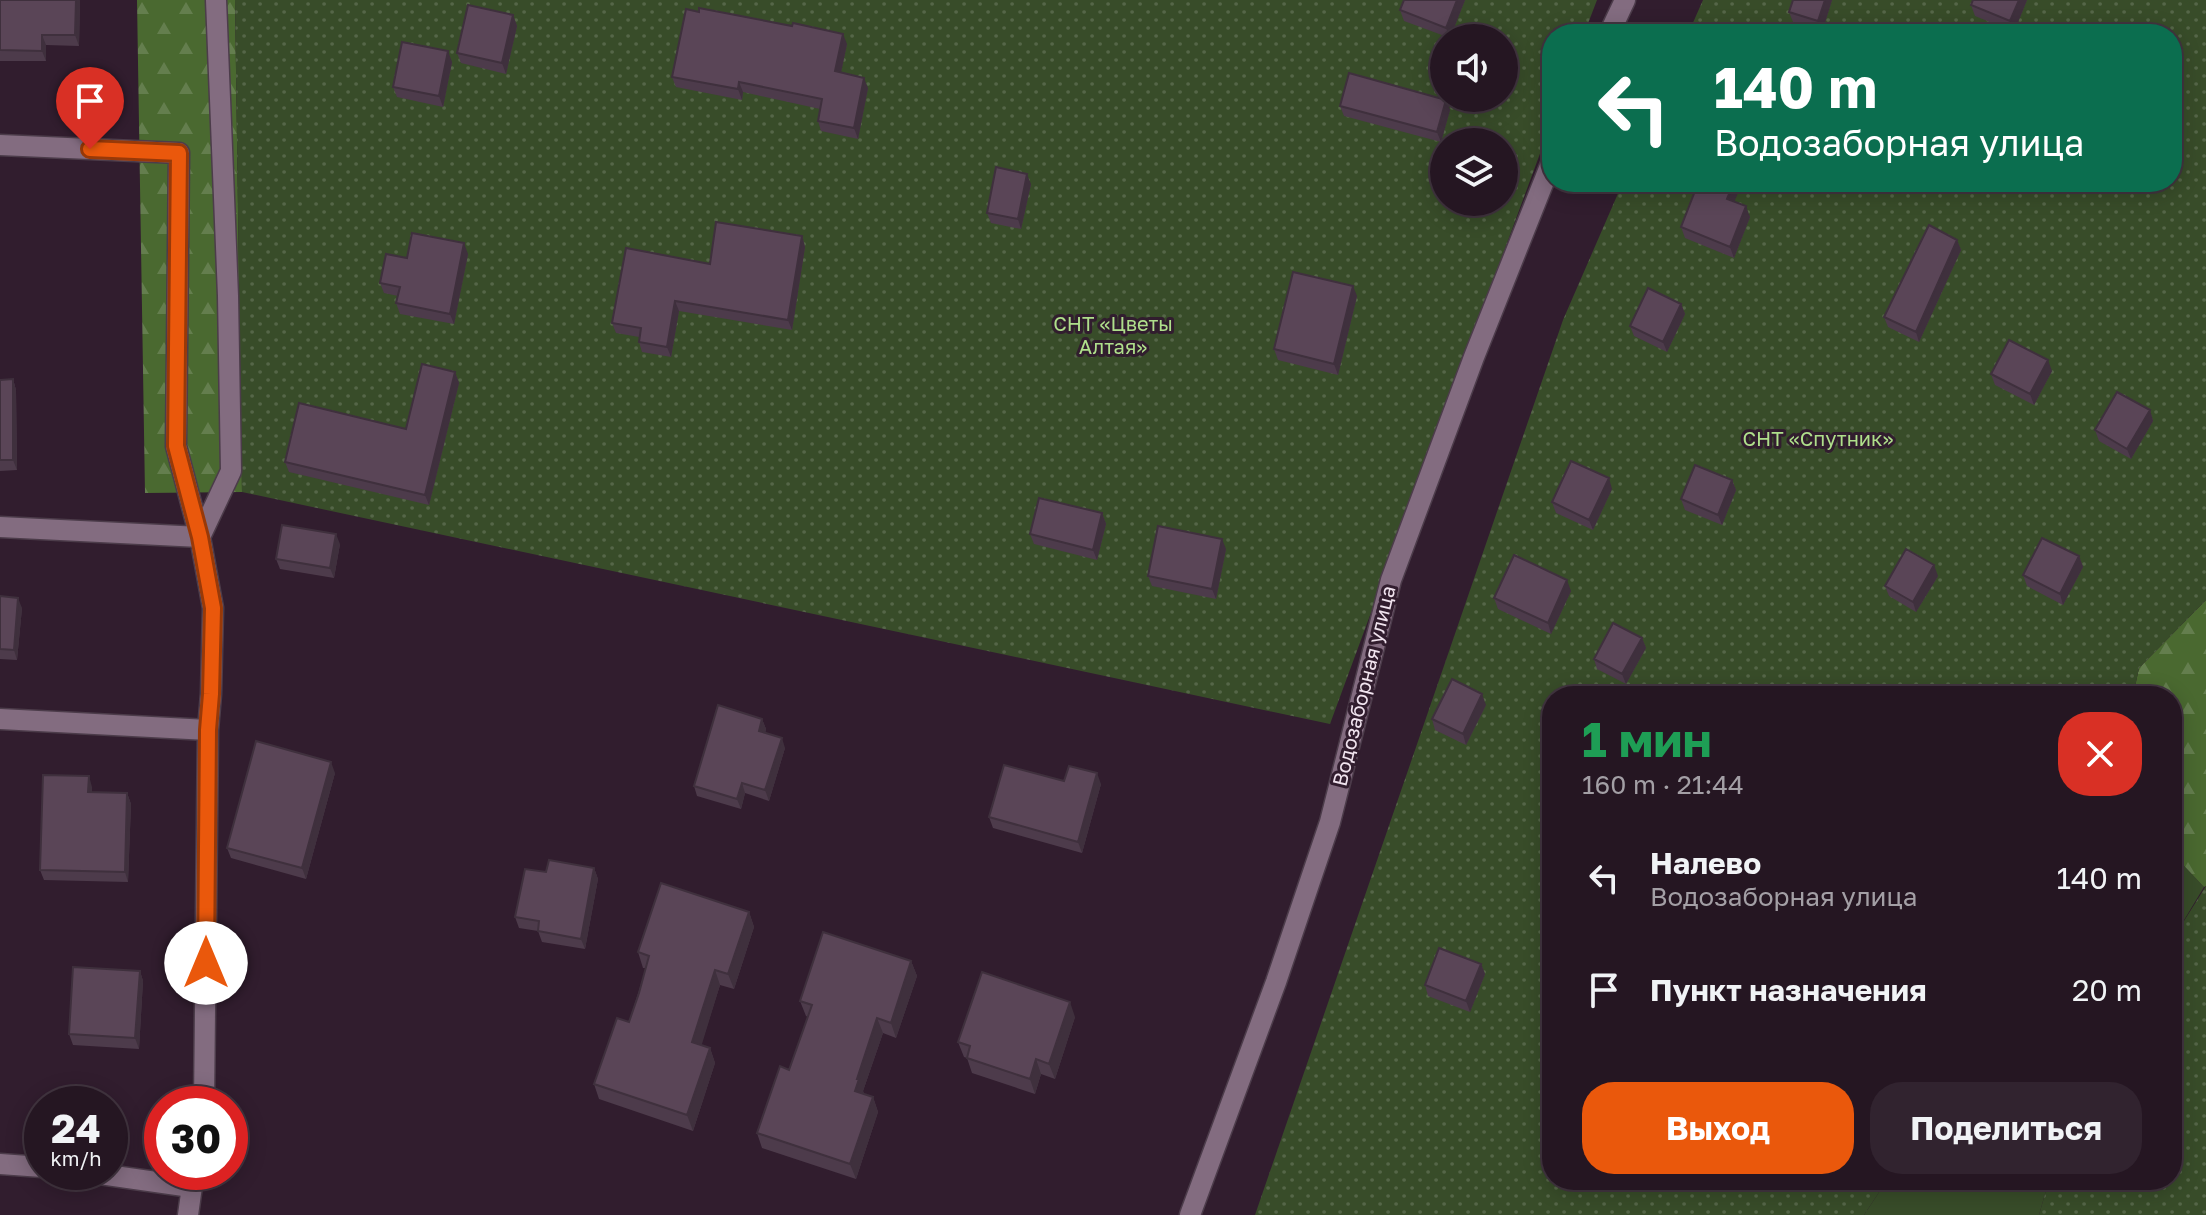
<!DOCTYPE html>
<html lang="ru">
<head>
<meta charset="utf-8">
<style>
	body { margin:0; font-family:"Golos Text",sans-serif; background:#31232f; color:#f1f3f6; height:100vh; display:flex; flex-direction:column; font-size:30px; white-space:nowrap }
	* { box-sizing:border-box; margin:0 }
	p { font-size:26px; color:#a39fa5 }
	.icon { flex:none; width:44px; height:44px; fill:none; stroke:currentColor; stroke-width:2; stroke-linecap:round; stroke-linejoin:round }
	.map { position:relative; flex:1; overflow:hidden }
	.side { position:absolute; left:1542px; top:686px; width:640px; height:504px; display:flex; flex-direction:column; background:#251622; border-radius:32px; box-shadow:0 4px 20px #0003,0 0 0 2px #423540 }
	.side>* { flex:none }
	.hud { position:absolute; left:1542px; top:24px; width:640px; height:168px; border-radius:32px; box-shadow:0 4px 20px #0003,0 0 0 2px #423540; background:#0b6e4f; color:#fff; overflow:hidden }
	.controls { position:absolute; left:1430px; top:24px; display:grid; gap:16px }
	.controls a { display:grid; place-items:center; width:88px; height:88px; border-radius:50%; background:#251622; box-shadow:0 4px 20px #0003,0 0 0 2px #423540; font-size:40px }
	.speed { position:absolute; left:24px; top:1086px; display:flex; gap:16px; font-size:40px; font-weight:700; text-align:center }
	.speed>* { display:grid; place-content:center; width:104px; height:104px; border-radius:50%; background:#251622; box-shadow:0 4px 20px #0003,0 0 0 2px #423540; line-height:1 }
	.speed small { font-size:20px; font-weight:400 }
	.speed .limit { border:12px solid #d22; background:#fff; color:#111 }
	.pin { position:absolute; display:grid; place-items:center; width:68px; height:68px; color:#fff; margin:-82px -34px; border-radius:50% 50% 50% 0; rotate:-45deg; box-shadow:0 0 8px #0007 }
	.pin .icon { rotate:45deg }
	.me { position:absolute; width:88px; margin:-44px; rotate:0deg; stroke-linejoin:round; filter:drop-shadow(0 0 6px #0008) }
	.turn { display:flex; align-items:center; gap:28px; height:168px; padding:0 40px; font-size:36px }
	.turn .icon { width:104px; height:104px; stroke-width:2.5 }
	.turn b { display:block; font-size:56px; line-height:68px }
	.round { display:grid; place-items:center; flex:none; width:84px; height:84px; border-radius:32px; background:#31232f }
	.overview { display:flex; align-items:center; justify-content:space-between; height:136px; padding:0 40px }
	h1 { font-size:48px; font-weight:700; line-height:60px; color:#1e9e55 }
	.button { display:flex; gap:16px; margin-top:auto; padding:16px 40px }
	.button a { flex:1; height:92px; border-radius:32px; background:#ea580c; color:#fff; font-size:32px; font-weight:700; line-height:92px; text-align:center }
	.button a+a { background:#31232f; color:#f1f3f6 }
	ul { padding:0; list-style:none }
	li { display:flex; align-items:center; gap:24px; height:112px; padding:0 40px }
	li div { flex:1 }
	li b { display:block; font-size:30px }
	li em { font-style:normal }
	.map>svg:first-child { display:block }
	.green { fill:#384c29 }
	.forest { fill:url(#forest-firs) }
	.garden { fill:url(#garden-dots); fill-rule:evenodd }
	.lines { fill:none; stroke-linecap:round; stroke-linejoin:round }
	.minor-casing { stroke:#4c3c4a; stroke-width:23 }
	.minor { stroke:#836c80; stroke-width:20 }
	.wall { fill:#4d3b4b }
	.shaded-wall { fill:#3f303d }
	.building { fill:#5a4557; stroke:#3f303d; stroke-width:2 }
	.route-casing { stroke:#983908; stroke-width:20 }
	.route { stroke:#ea580c; stroke-width:14 }
	.labels { text-anchor:middle; stroke-width:6; stroke-linejoin:round; paint-order:stroke }
	.park-label { font-size:20px; fill:#afdf8b; stroke:#311d2e }
	.street-label { font-size:20px; fill:#f0e3ee; stroke:#311d2e }
</style>
</head>
<body>
<div class="map">
<svg width="2206" height="1215" viewBox="0 0 2206 1215">
	<defs>
		<pattern id="forest-firs" width="22" height="20" patternUnits="userSpaceOnUse" patternTransform="scale(2)"><rect width="22" height="20" fill="#4a6930"/><path d="M5 1l3.5 6h-7zM16 11l3.5 6h-7z" fill="#647e4e"/></pattern>
		<pattern id="garden-dots" width="8" height="8" patternUnits="userSpaceOnUse" patternTransform="scale(2)"><rect width="8" height="8" fill="#384c29"/><path d="M2 2h.1M6 6h.1" fill="none" stroke="#556648" stroke-width="1.8" stroke-linecap="round"/></pattern>
	</defs>
	<rect width="100%" height="100%" fill="#311d2e"/>
	<path class="green" d="M2172,853L2204,887L2172,940Z
		M1887,1180H2049L2039,1215H1864Z"/>
	<path class="forest" d="M137,0H235L242,492L145,493Z
		M2206,600V886L2204,887L2172,853V696H2133L2139,668Z"/>
	<path class="garden" d="M235,0H1597L1584,34H1552V121L1330,724L242,492ZM1444,38H1504V98H1444ZM1444,142H1504V202H1444Z
		M1703,0H2206V600L2139,668L2133,696H1552V1180H1887L1864,1215H1255L1563,320L1623,182H2172V34H1688Z
		M2206,886V1215H2039L2049,1180H2172V940Z"/>
	<g class="lines">
		<g class="minor-casing">
			<path id="minor" d="M1609,34L1625,0
				M0,145L179,153L176,446L200,537L213,608L211,694L208,730L204,1104
				M0,527L200,537
				M200,537L231,471L228,296L216,0
				M0,719L208,730
				M0,1164L42,1167
				M86,1172L191,1187
				M188,1215L194,1172
				M1190,1215L1276,982L1330,822L1391,580L1474,357L1552,161"/>
		</g>
		<use href="#minor" class="minor"/>
	</g>
	<path class="wall" d="M0,0H80L79,46L46,45V61H0Z
		M1404,0H1465L1450,38L1404,21L1400,10Z
		M1793,0H1832L1822,32L1793,22L1789,12Z
		M1973,0H2027L2014,32L1975,16L1971,5Z
		M513,15L517,26L506,74L461,63L457,53Z
		M847,44L841,72L868,88L858,139L821,131L818,121L820,109L743,92L742,100L676,87L672,77Z
		M452,62L443,107L397,97L393,87Z
		M1446,100L1450,110L1441,142L1344,116L1340,106Z
		M1701,182H1743L1734,201L1750,217L1734,258L1685,238L1681,227Z
		M1031,184L1021,229L991,223L987,213Z
		M802,236L805,247L792,330L679,311L671,357L642,352L639,342V337L616,333L612,323L710,264Z
		M1957,240L1961,250L1919,342L1888,327L1884,317Z
		M468,254L454,324L400,314L396,303L398,296L384,293L380,283L407,258Z
		M1357,296L1338,375L1278,360L1274,349Z
		M1681,304L1685,314L1667,352L1634,336L1630,326Z
		M2052,371L2034,405L1995,385L1991,374Z
		M455,372L459,383L429,505L289,472L285,462L406,429Z
		M13,379L16,390L17,470L0,471V380Z
		M2150,410L2153,421L2131,459L2099,441L2095,430Z
		M1732,480L1736,490L1722,525L1685,510L1681,499Z
		M1612,489L1593,530L1556,513L1552,502Z
		M1102,513L1106,524L1097,560L1034,544L1030,534Z
		M340,544L334,578L280,569L276,559Z
		M1226,549L1216,599L1152,586L1148,576Z
		M2079,556L2083,567L2063,605L2027,586L2023,575Z
		M1938,576L1916,612L1889,596L1885,586Z
		M1571,591L1551,634L1498,609L1494,598Z
		M0,596L22,608L17,660L0,659V665Z
		M1642,638L1646,648L1626,684L1597,669L1594,659Z
		M1486,705L1466,745L1435,730L1432,719Z
		M762,719L766,729L765,733L785,748L769,801L745,793L741,809L697,796L694,786Z
		M335,773L306,879L231,858L227,848Z
		M1064,781L1101,784L1082,853L993,828L989,817Z
		M92,787V792L127,793L131,804L128,882L44,880L40,870Z
		M594,868L598,879L585,949L542,942L538,931L519,928L515,917L546,872Z
		M749,912L754,927L734,989L720,985L701,1045L710,1048L715,1063L693,1131L599,1099L594,1084L629,1022L646,968H643L638,952Z
		M911,961L917,976L896,1038L883,1033L863,1091L864,1094L873,1097L878,1112L856,1179L762,1148L757,1133L789,1070L808,1017L806,1016L800,1001Z
		M1481,964L1485,974L1470,1012L1428,996L1425,985Z
		M140,971L143,981L139,1049L73,1045L69,1034Z
		M1075,1017L1055,1079L1041,1074L1035,1094L972,1073L967,1058L964,1057L958,1042Z"/>
	<path class="shaded-wall" d="M76,0H80L79,46L75,35Z
		M1457,0H1465L1450,38L1446,28Z
		M1825,0H1832L1822,32L1818,21Z
		M2019,0H2027L2014,32L2010,21Z
		M513,15L517,26L506,74L502,63Z
		M843,34L847,44L839,82L835,71Z
		M42,35L46,45V61L42,51Z
		M448,51L452,62L443,107L439,96Z
		M864,78L868,88L858,139L854,128Z
		M739,82L743,92L742,100L738,89Z
		M1446,100L1450,110L1441,142L1437,132Z
		M1027,174L1031,184L1021,229L1018,219Z
		M1734,182H1743L1731,209L1727,199Z
		M1746,206L1750,217L1734,258L1730,247Z
		M802,236L805,247L792,330L788,320Z
		M1957,240L1961,250L1919,342L1916,332Z
		M464,243L468,254L454,324L450,314Z
		M1353,286L1357,296L1338,375L1334,364Z
		M675,301L679,311L671,357L667,347Z
		M1681,304L1685,314L1667,352L1663,342Z
		M2048,360L2052,371L2034,405L2030,394Z
		M455,372L459,383L429,505L425,495Z
		M13,379L16,390L17,470L13,460Z
		M2150,410L2153,421L2131,459L2127,449Z
		M1609,478L1612,489L1593,530L1589,520Z
		M1732,480L1736,490L1722,525L1718,515Z
		M1102,513L1106,524L1097,560L1093,550Z
		M336,534L340,544L334,578L330,568Z
		M1222,539L1226,549L1216,599L1212,589Z
		M2079,556L2083,567L2063,605L2060,594Z
		M1934,565L1938,576L1916,612L1913,602Z
		M1567,580L1571,591L1551,634L1548,623Z
		M18,598L22,608L17,660L14,650Z
		M1642,638L1646,648L1626,684L1622,674Z
		M1482,694L1486,705L1466,745L1463,734Z
		M762,719L766,729L763,741L759,731Z
		M782,738L785,748L769,801L765,790Z
		M331,762L335,773L306,879L302,868Z
		M1097,773L1101,784L1082,853L1078,842Z
		M89,776L92,787V802L88,792Z
		M742,783L745,793L741,809L737,799Z
		M127,793L131,804L128,882L125,872Z
		M594,868L598,879L585,949L581,939Z
		M749,912L754,927L734,989L728,974Z
		M911,961L917,976L896,1038L891,1023Z
		M1481,964L1485,974L1470,1012L1466,1001Z
		M715,970L720,985L698,1057L692,1042Z
		M140,971L143,981L139,1049L135,1038Z
		M1070,1002L1075,1017L1055,1079L1049,1064Z
		M877,1018L883,1033L863,1091L865,1095L855,1091L857,1079Z
		M710,1048L715,1063L693,1131L687,1115Z
		M1036,1059L1041,1074L1035,1094L1030,1079Z
		M873,1097L878,1112L856,1179L850,1164Z"/>
	<path class="building" d="M0,0H76L75,35H42V51L0,50Z
		M1404,0H1457L1446,28L1400,10Z
		M1793,0H1825L1818,21L1789,12Z
		M1973,0H2019L2010,21L1971,5Z
		M468,5L513,15L502,63L457,53Z
		M699,8L792,26L793,23L843,34L835,71L864,78L854,128L818,121L822,99L739,82L738,89L672,77L686,9L699,12Z
		M402,42L448,51L439,96L393,87Z
		M1349,73L1446,100L1437,132L1340,106Z
		M996,167L1027,174L1018,219L987,213Z
		M1701,182H1734L1727,199L1746,206L1730,247L1681,227L1697,186L1698,187Z
		M716,222L802,236L788,320L675,301L667,347L639,342L641,328L612,323L626,248L710,264Z
		M1929,225L1957,240L1916,332L1884,317Z
		M412,233L464,243L450,314L396,303L400,287L380,283L386,254L407,258Z
		M1293,272L1353,286L1334,364L1274,349Z
		M1648,288L1681,304L1663,342L1630,326Z
		M2009,340L2048,360L2030,394L1991,374Z
		M422,364L455,372L425,495L285,462L299,403L406,429Z
		M13,379V460H0V380Z
		M2117,392L2150,410L2127,449L2095,430Z
		M1571,461L1609,478L1589,520L1552,502Z
		M1695,465L1732,480L1718,515L1681,499Z
		M1039,498L1102,513L1093,550L1030,534Z
		M282,525L336,534L330,568L276,559Z
		M1158,526L1222,539L1212,589L1148,576Z
		M2042,538L2079,556L2060,594L2023,575Z
		M1906,549L1934,565L1913,602L1885,586Z
		M1514,555L1567,580L1548,623L1494,598Z
		M0,596L18,598L14,650L0,649Z
		M1613,623L1642,638L1622,674L1594,659Z
		M1452,679L1482,694L1463,734L1432,719Z
		M718,705L762,719L759,731L782,738L765,790L742,783L737,799L694,786Z
		M256,741L331,762L302,868L227,848Z
		M1004,765L1064,781L1069,766L1097,773L1078,842L989,817Z
		M43,775L89,776L88,792L127,793L125,872L40,870Z
		M549,860L594,868L581,939L538,931L539,921L515,917L525,869L546,872Z
		M661,883L749,912L728,974L715,970L692,1042L710,1048L687,1115L594,1084L617,1018L629,1022L639,993L649,956L638,952Z
		M823,932L911,961L891,1023L877,1018L857,1079H859L855,1091L873,1097L850,1164L757,1133L780,1066L789,1070L812,1005L800,1001Z
		M1439,948L1481,964L1466,1001L1425,985Z
		M73,967L140,971L135,1038L69,1034Z
		M982,972L1070,1002L1049,1064L1036,1059L1030,1079L967,1058L970,1046L958,1042Z"/>
	<g class="lines">
		<g class="route-casing">
			<path id="route" d="M90,149L179,153L176,446L200,537L213,608L211,694L208,730L206,963"/>
		</g>
		<use href="#route" class="route"/>
	</g>
	<g class="labels">
		<g class="park-label">
			<text x="1113" y="331">СНТ «Цветы<tspan x="1113" dy="23">Алтая»</tspan></text>
			<text x="1818" y="446">СНТ «Спутник»</text>
		</g>
		<g class="street-label">
			<text transform="translate(1364 686) rotate(-76)" y="7">Водозаборная улица</text>
		</g>
	</g>
</svg>
<div class="controls">
<a><svg class="icon" aria-label="sound" viewBox="0 0 24 24"><path d="M4 9h4l5-4v14l-5-4H4zM17 9q2 3 0 6"/></svg></a>
<a><svg class="icon" aria-label="layers" viewBox="0 0 24 24"><path d="M12 4l9 5-9 5-9-5zM3 14l9 5 9-5"/></svg></a>
</div>
<div class="speed"><div>24<small>km/h</small></div><div class="limit">30</div></div>
<div class="pin" style="left:90px;top:149px;background:#d93025"><svg class="icon" aria-label="arrive" viewBox="0 0 24 24"><path d="M6 21V4h12l-3 4 3 4H6"/></svg></div>
<svg class="me" style="left:206px;top:963px" viewBox="-20 -20 40 40"><circle r="19" fill="#fff"/><path d="M0-13L10 11 0 6-10 11z" fill="#ea580c"/></svg>
<div class="hud">
<div class="turn"><svg class="icon" aria-label="left" viewBox="0 0 24 24"><path d="M17 20v-9H6M10 6l-5 5 5 5"/></svg><div><b>140 m</b>Водозаборная улица</div></div>
</div>
<section class="side">
<div class="overview"><div><h1>1 мин</h1><p>160 m · 21:44</p></div><a class="round" style="background:#d93025;color:#fff"><svg class="icon" aria-label="close" viewBox="0 0 24 24"><path d="M6 6l12 12M18 6L6 18"/></svg></a></div>
<ul>
<li><svg class="icon" aria-label="left" viewBox="0 0 24 24"><path d="M17 20v-9H6M10 6l-5 5 5 5"/></svg><div><b>Налево</b><p>Водозаборная улица</p></div><em>140 m</em></li>
<li><svg class="icon" aria-label="arrive" viewBox="0 0 24 24"><path d="M6 21V4h12l-3 4 3 4H6"/></svg><div><b>Пункт назначения</b></div><em>20 m</em></li>
</ul>
<div class="button"><a>Выход</a><a>Поделиться</a></div>
</section>
</div>
</body>
</html>
